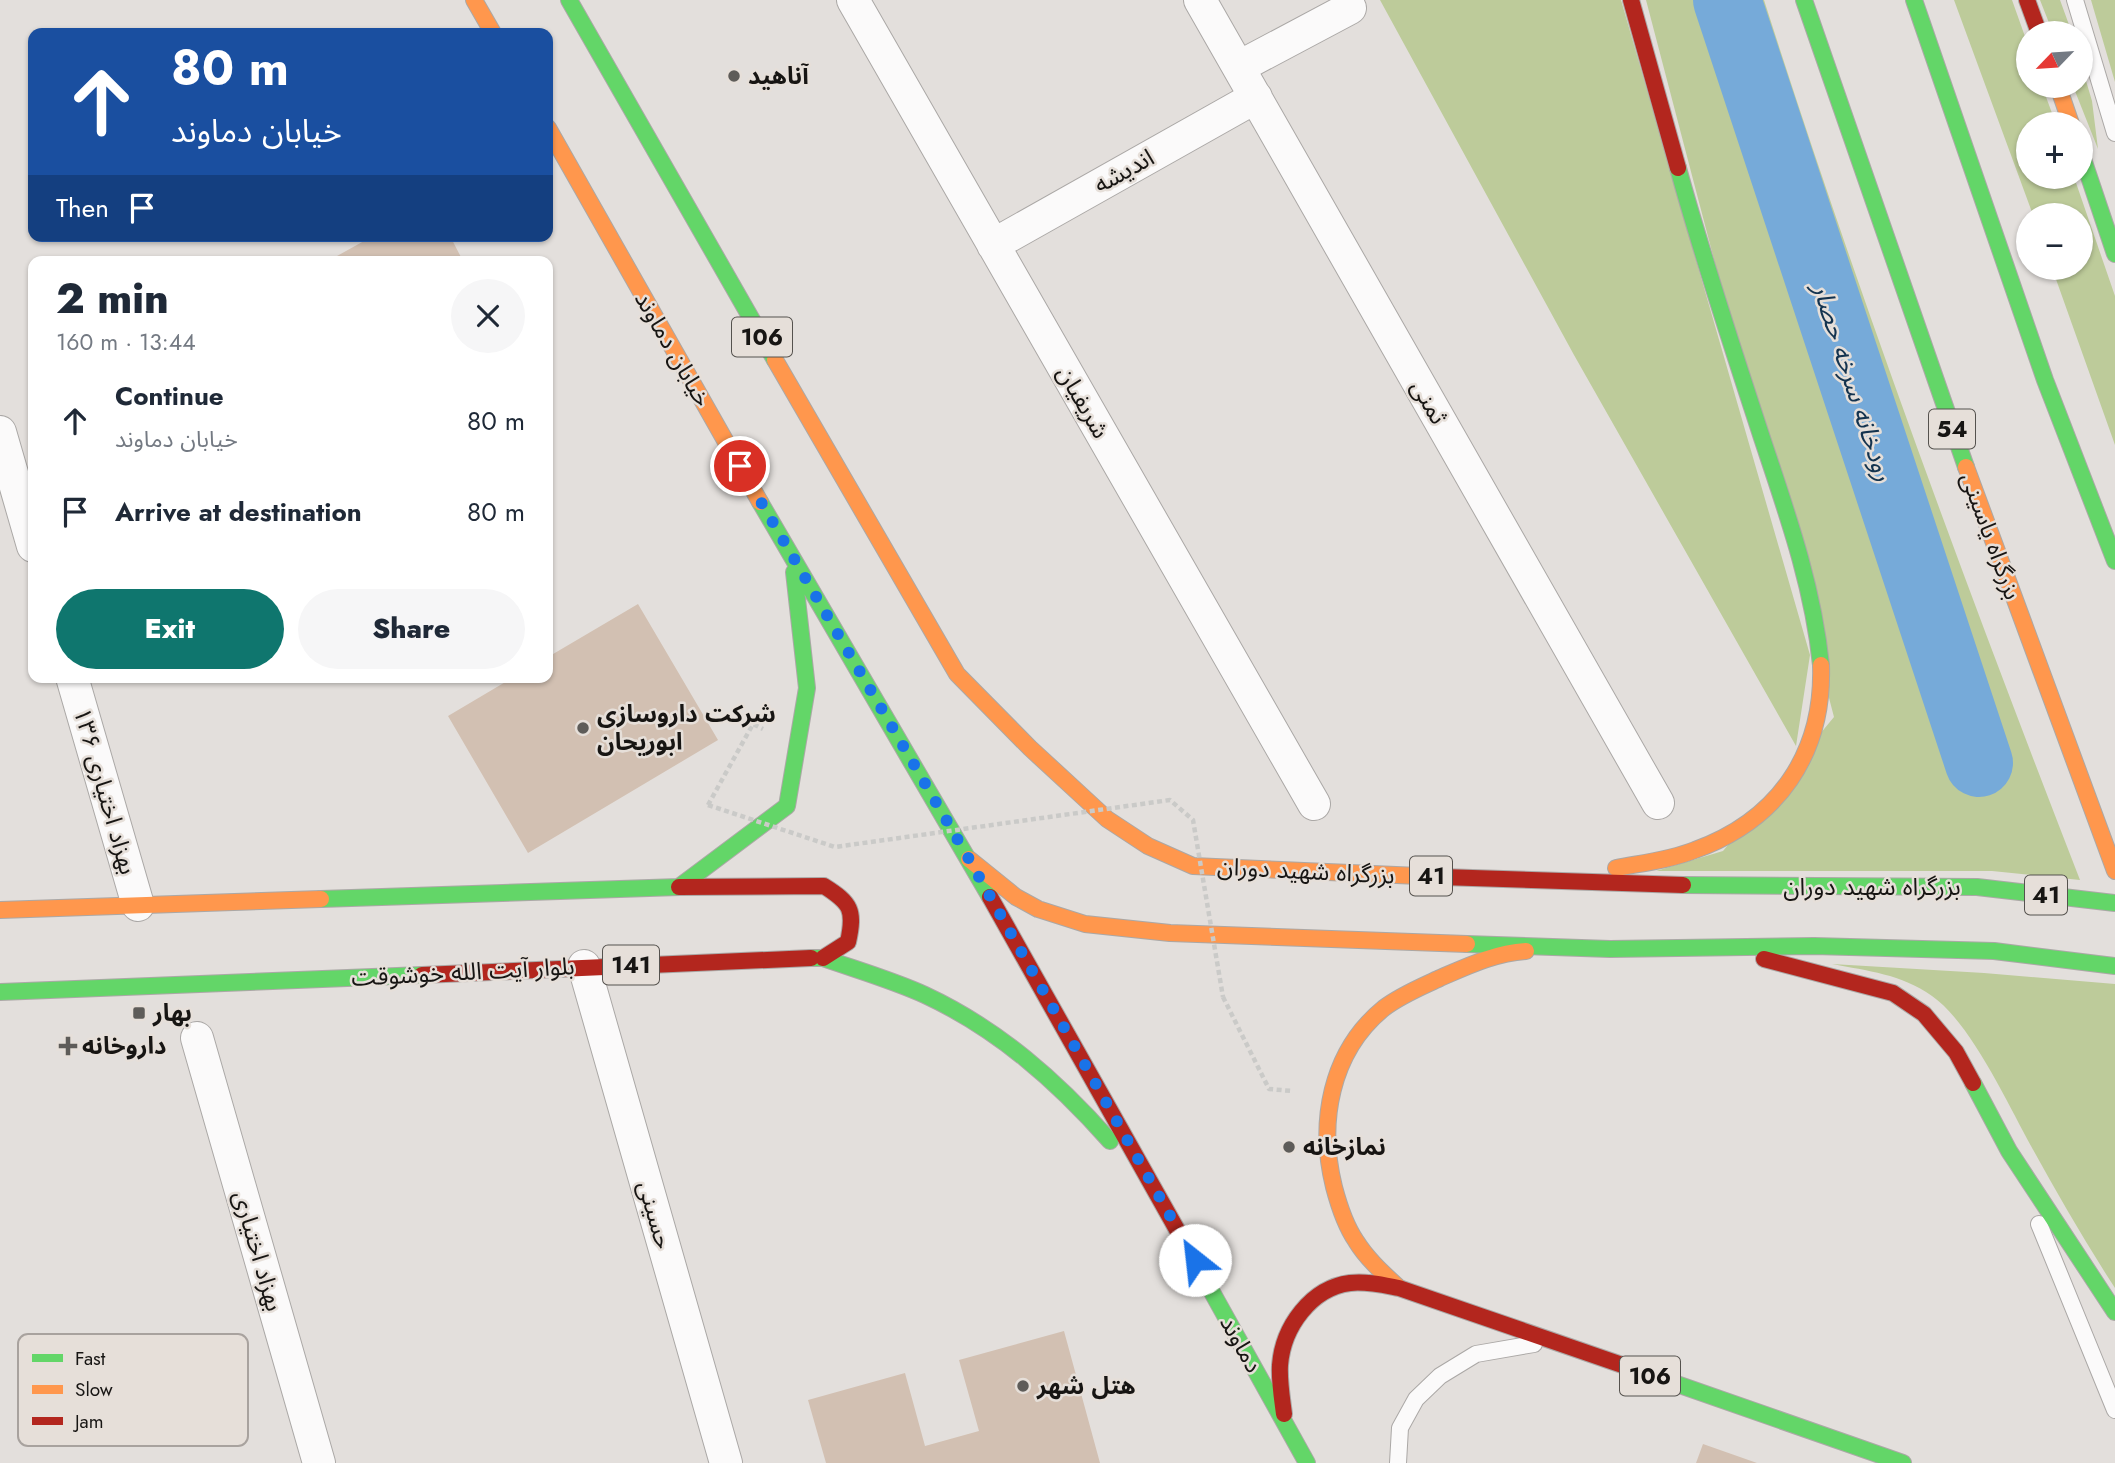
<!DOCTYPE html>
<html lang="en">
<head>
<meta charset="utf-8">
<style>
	body { margin:0; font-family:Jost,"Noto Sans Arabic",sans-serif; background:#f6f6f7; color:#1f2937; height:100vh; display:flex; flex-direction:column; font-size:26px; white-space:nowrap }
	* { box-sizing:border-box; margin:0 }
	p { font-size:23px; color:#747a83 }
	.icon { flex:none; width:38px; height:38px; fill:none; stroke:currentColor; stroke-width:2; stroke-linecap:round; stroke-linejoin:round }
	.map { position:relative; flex:1; overflow:hidden }
	.drawer { position:absolute; left:28px; top:256px; width:525px; height:427px; display:flex; flex-direction:column; background:#fff; border-radius:14px; box-shadow:0 2px 5px #0004 }
	.drawer>* { flex:none }
	.guide { position:absolute; left:28px; top:28px; width:525px; height:214px; border-radius:14px; box-shadow:0 2px 5px #0004; background:#1a4fa0; color:#fff; overflow:hidden }
	.needle { width:46px; rotate:245deg }
	.controls { position:absolute; left:2016px; top:21px; display:grid; gap:14px }
	.controls a { display:grid; place-items:center; width:77px; height:77px; border-radius:50%; background:#fff; box-shadow:0 2px 5px #0004; font-size:35px }
	.pin { position:absolute; display:grid; place-items:center; width:60px; height:60px; color:#fff; margin:-30px; border:4px solid #fff; border-radius:50%; box-shadow:0 2px 7px #0007 }
	.me { position:absolute; width:77px; margin:-38px; rotate:331deg; stroke-linejoin:round; filter:drop-shadow(0 0 5px #0008) }
	.turn { display:flex; align-items:center; gap:24px; height:147px; padding:0 28px; font-size:32px }
	.turn .icon { width:91px; height:91px; stroke-width:2.5 }
	.turn b { display:block; font-size:49px; line-height:60px }
	.then { display:flex; align-items:center; height:66px; padding:0 28px; background:#0003; gap:14px; font-size:26px }
	.round { display:grid; place-items:center; flex:none; width:74px; height:74px; border-radius:37px; background:#f6f6f7 }
	.overview { display:flex; align-items:center; justify-content:space-between; height:119px; padding:0 28px }
	h1 { font-size:42px; font-weight:800; line-height:52px }
	.cta { display:flex; gap:14px; margin-top:auto; padding:14px 28px }
	.cta a { flex:1; height:80px; border-radius:42px; background:#0f766e; color:#fff; font-size:28px; font-weight:800; line-height:80px; text-align:center }
	.cta a+a { background:#f6f6f7; color:#1f2937 }
	ul { padding:0; list-style:none }
	li { display:flex; align-items:center; gap:21px; height:91px; padding:0 28px }
	li div { flex:1 }
	li b { display:block; font-size:26px }
	li em { font-style:normal }
	.map>svg:first-child { display:block }
	.green { fill:#bdcb9a }
	.lines { fill:none; stroke-linecap:round; stroke-linejoin:round }
	.river { stroke:#76aad9; stroke-width:68 }
	.building { fill:#d2c0b2 }
	.lane-casing { stroke:#aba8a6; stroke-width:18 }
	.street-casing { stroke:#aba8a6; stroke-width:34 }
	.fast-casing { stroke:#aba8a6; stroke-width:18 }
	.slow-casing { stroke:#aba8a6; stroke-width:18 }
	.jam-casing { stroke:#aba8a6; stroke-width:18 }
	.path { stroke:#cacac8; stroke-width:4.5; stroke-dasharray:5 3.5; stroke-linecap:butt }
	.lane { stroke:#fbfafa; stroke-width:16 }
	.street { stroke:#fbfafa; stroke-width:32 }
	.fast { stroke:#63d668; stroke-width:16 }
	.slow { stroke:#ff974d; stroke-width:16 }
	.jam { stroke:#b3261e; stroke-width:16 }
	.path-bridge { stroke:#cacac8; stroke-width:4.5; stroke-dasharray:5 3.5; stroke-linecap:butt }
	.route { stroke:#1a73e8; stroke-width:12; stroke-dasharray:0 21.6 }
	.poi-dot { fill:#5e5c59; stroke:#e6dfd9; stroke-width:2.5 }
	.labels { text-anchor:middle; stroke-width:5; stroke-linejoin:round; paint-order:stroke }
	.shield { fill:#e6dfd9; stroke:#55524e; stroke-width:2 }
	.shield-label { font-size:23px; font-weight:bold; fill:#171513 }
	.poi-label { font-size:24px; font-weight:bold; fill:#171513; stroke:#e6dfd9; text-anchor:start }
	.street-label { font-size:24px; fill:#171513; stroke:#e6dfd9 }
	.water-label { font-size:26px; font-style:italic; fill:#13334f; stroke:#e6dfd9 }
	.key { fill:#e6dfd9; stroke:#a8a29e; stroke-width:2 }
	.key-label { font-size:19px; fill:#171513 }
</style>
</head>
<body>
<div class="map">
<svg width="2115" height="1463" viewBox="0 0 2115 1463">
	<rect width="100%" height="100%" fill="#e3dfdc"/>
	<path class="green" d="M1380,0H1621L1810,655L1796,746L1574,355Z
		M1646,0H1764C1859,297 1967,589 2080,880L1992,871H1656L1723,851L1834,717Z
		M1954,0H2012L2028,45V86H2042L2056,124H2028V177H2074L2115,296V445L2052,268H2081V215H2033Z
		M2040,0H2060L2072,33H2053Z
		M2091,0H2115V82Z
		M2081,64L2092,101L2098,149L2073,86H2081Z
		M1832,964L1984,973L2115,984V1288C2085,1242 2058,1195 2031,1146C2008,1104 1970,1022 1932,996C1901,974 1868,971 1832,964Z"/>
	<g class="lines">
		<path class="river" d="M1727,0L1979,763"/>
	</g>
	<path class="building" d="M373,236H450L463,261H328Z
		M638,604L718,740L528,853L448,716L514,677H548V657Z
		M1064,1331L1100,1463H826L808,1400L905,1373L925,1446L979,1431L959,1360Z
		M1703,1444L1757,1463H1696Z"/>
	<g class="lines">
		<g class="lane-casing">
			<path id="lane" d="M2075,0L2115,133
				M2039,1224L2115,1410
				M1398,1463L1400,1428L1416,1399L1440,1376L1476,1354L1534,1344"/>
		</g>
		<g class="street-casing">
			<path id="street" d="M853,0L1314,804
				M1200,0L1658,803
				M1239,67L1350,8
				M993,245L1256,97
				M0,432L33,546
				M72,677L138,905
				M584,966L726,1463
				M197,1038L319,1463"/>
		</g>
		<g class="fast-casing">
			<path id="fast" d="M569,0L775,360
				M1804,0L1966,467
				M1914,0L2045,380L2115,561
				M2081,153L2115,254
				M1678,168C1703,259 1733,349 1762,438C1787,513 1813,586 1821,665
				M760,502L990,897
				M1683,885L1977,887L2115,903
				M321,899L679,887L787,806L807,688L794,572
				M1467,944L1610,949L1814,946L1994,951L2115,966
				M811,958H823C857,970 892,980 925,995C998,1029 1057,1081 1110,1141
				M0,992L422,975
				M1973,1083L2009,1151L2115,1312
				M1203,1276L1307,1463
				M1628,1367L1903,1463"/>
		</g>
		<g class="slow-casing">
			<path id="slow" d="M474,0L493,33
				M2058,86L2071,124
				M548,128L760,502
				M775,360L957,674
				M1966,467L2115,871
				M957,674L1030,748L1107,819L1148,846L1193,866L1442,877
				M969,859L1016,897L1038,909L1085,924L1170,933L1467,944
				M1616,868C1642,863 1670,860 1695,850C1778,820 1824,754 1821,665
				M0,910L321,899
				M1399,1288C1384,1274 1367,1259 1356,1241C1345,1225 1339,1206 1334,1187C1318,1123 1330,1052 1384,1008C1401,995 1421,987 1440,978C1468,966 1495,953 1526,951"/>
		</g>
		<g class="jam-casing">
			<path id="jam" d="M1631,0L1678,168
				M2027,0L2039,33
				M1442,877L1683,885
				M679,887L824,886C851,903 855,910 848,942L823,958
				M990,897L1203,1276
				M1764,959L1893,993L1924,1014L1956,1052L1973,1083
				M422,975L811,958
				M1284,1414C1282,1398 1279,1381 1280,1365C1283,1327 1311,1288 1350,1283C1366,1281 1383,1285 1399,1288L1628,1367"/>
		</g>
		<path class="path" d="M708,805L753,724L763,729
			M1223,997L1269,1089L1292,1091"/>
		<use href="#lane" class="lane"/>
		<use href="#street" class="street"/>
		<use href="#fast" class="fast"/>
		<use href="#slow" class="slow"/>
		<use href="#jam" class="jam"/>
		<path class="path-bridge" d="M708,805L835,847L1170,800L1193,820L1223,997"/>
	</g>
	<g class="lines">
		<path class="route" d="M740,466L969,859L1195,1260"/>
	</g>
	<g class="poi-dot">
		<circle cx="734" cy="76" r="7"/>
		<circle cx="583" cy="728" r="7"/>
		<rect x="132" y="1006" width="14" height="14" rx="3.5"/>
		<path d="M64.5 1035.5h7v7h7v7h-7v7h-7v-7h-7v-7h7z"/>
		<circle cx="1289" cy="1147" r="7"/>
		<circle cx="1023" cy="1386" r="7"/>
	</g>
	<g class="labels">
		<g class="shield">
			<rect x="732" y="317.5" width="60" height="39" rx="5"/>
			<rect x="1929" y="409.5" width="46" height="39" rx="5"/>
			<rect x="1410" y="856.5" width="42" height="39" rx="5"/>
			<rect x="2025" y="875.5" width="42" height="39" rx="5"/>
			<rect x="603" y="945.5" width="56" height="39" rx="5"/>
			<rect x="1620" y="1356.5" width="60" height="39" rx="5"/>
		</g>
		<g class="shield-label">
			<text x="762" y="345">106</text>
			<text x="1952" y="437">54</text>
			<text x="1431" y="884">41</text>
			<text x="2046" y="903">41</text>
			<text x="631" y="973">141</text>
			<text x="1650" y="1384">106</text>
		</g>
		<g class="poi-label">
			<text x="748" y="84">آناهید</text>
			<text x="597" y="722">شرکت داروسازی<tspan x="597" dy="28">ابوریحان</tspan></text>
			<text x="153" y="1021">بهار</text>
			<text x="82" y="1054">داروخانه</text>
			<text x="1303" y="1155">نمازخانه</text>
			<text x="1037" y="1394">هتل شهر</text>
		</g>
		<g class="street-label">
			<text transform="translate(1124 171) rotate(-29)" y="8">اندیشه</text>
			<text transform="translate(673 349) rotate(60)" y="8">خیابان دماوند</text>
			<text transform="translate(1083 402) rotate(60)" y="8">شریفیان</text>
			<text transform="translate(1429 402) rotate(60)" y="8">ثمنی</text>
			<text transform="translate(1991 536) rotate(70)" y="8">بزرگراه یاسینی</text>
			<text transform="translate(105 791) rotate(74)" y="8">بهزاد اختیاری ۱۳۶</text>
			<text transform="translate(1306 871) rotate(3)" y="8">بزرگراه شهید دوران</text>
			<text x="1872" y="895">بزرگراه شهید دوران</text>
			<text transform="translate(463 972) rotate(-3)" y="8">بلوار آیت الله خوشوقت</text>
			<text transform="translate(655 1215) rotate(74)" y="8">حسینی</text>
			<text transform="translate(258 1251) rotate(74)" y="8">بهزاد اختیاری</text>
			<text transform="translate(1241 1344) rotate(61)" y="8">دماوند</text>
		</g>
		<g class="water-label">
			<text transform="translate(1853 382) rotate(72)" y="9">رودخانه سرخه حصار</text>
		</g>
	</g>
	<rect x="18" y="1334" width="230" height="112" rx="10" class="key"/>
	<rect x="32" y="1354" width="31" height="8" fill="#63d668"/>
	<rect x="32" y="1385" width="31" height="9" fill="#ff974d"/>
	<rect x="32" y="1417" width="31" height="8" fill="#b3261e"/>
	<g class="key-label">
		<text x="75" y="1365">Fast</text>
		<text x="75" y="1396">Slow</text>
		<text x="75" y="1428">Jam</text>
	</g>
</svg>
<div class="controls">
<a><svg class="needle" viewBox="-14 -14 28 28"><path d="M0-13l5 13h-10z" fill="#e53935"/><path d="M0 13l5-13h-10z" fill="#747a83"/></svg></a>
<a>+</a>
<a>−</a>
</div>
<div class="pin" style="left:740px;top:466px;background:#d93025"><svg class="icon" aria-label="arrive" viewBox="0 0 24 24"><path d="M6 21V4h12l-3 4 3 4H6"/></svg></div>
<svg class="me" style="left:1195px;top:1260px" viewBox="-20 -20 40 40"><circle r="19" fill="#fff"/><path d="M0-13L10 11 0 6-10 11z" fill="#1a73e8"/></svg>
<div class="guide">
<div class="turn"><svg class="icon" aria-label="ahead" viewBox="0 0 24 24"><path d="M12 20V5M6 11l6-6 6 6"/></svg><div><b>80 m</b>خیابان دماوند</div></div>
<div class="then">Then<svg class="icon" aria-label="arrive" viewBox="0 0 24 24"><path d="M6 21V4h12l-3 4 3 4H6"/></svg></div>
</div>
<section class="drawer">
<div class="overview"><div><h1>2 min</h1><p>160 m · 13:44</p></div><a class="round"><svg class="icon" aria-label="close" viewBox="0 0 24 24"><path d="M6 6l12 12M18 6L6 18"/></svg></a></div>
<ul>
<li><svg class="icon" aria-label="ahead" viewBox="0 0 24 24"><path d="M12 20V5M6 11l6-6 6 6"/></svg><div><b>Continue</b><p>خیابان دماوند</p></div><em>80 m</em></li>
<li><svg class="icon" aria-label="arrive" viewBox="0 0 24 24"><path d="M6 21V4h12l-3 4 3 4H6"/></svg><div><b>Arrive at destination</b></div><em>80 m</em></li>
</ul>
<div class="cta"><a>Exit</a><a>Share</a></div>
</section>
</div>
</body>
</html>
